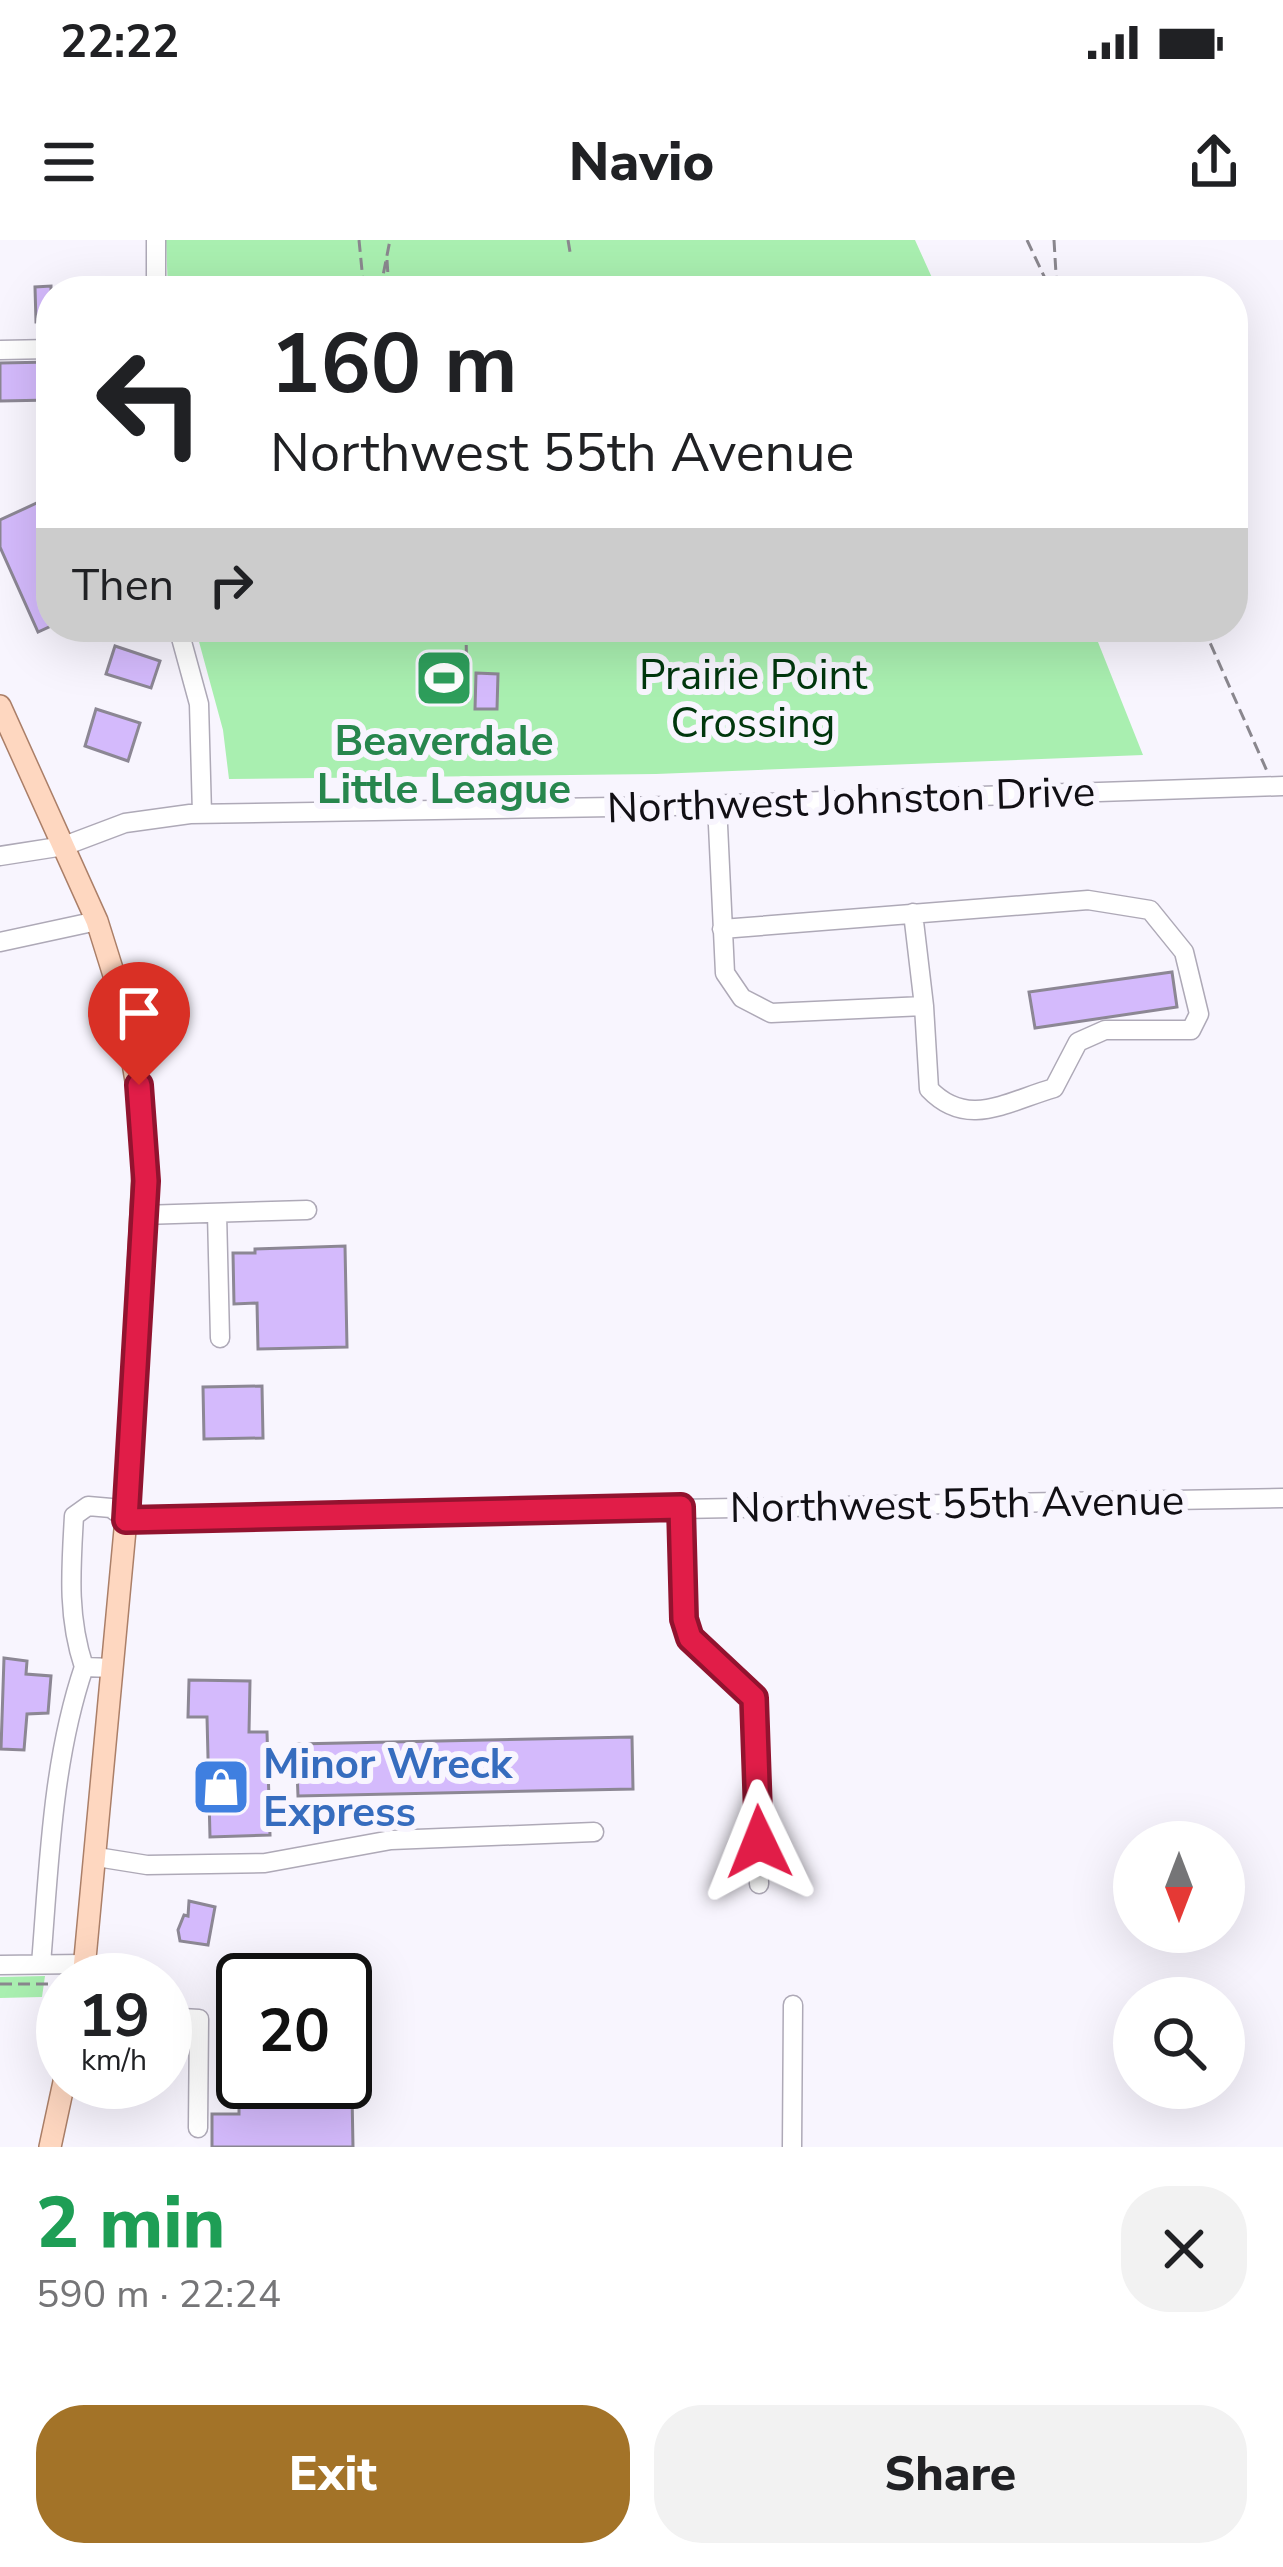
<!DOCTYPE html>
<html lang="en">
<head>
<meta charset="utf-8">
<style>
	body { margin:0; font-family:"Nunito Sans",sans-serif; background:#f2f2f2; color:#202124; height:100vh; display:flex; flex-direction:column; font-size:45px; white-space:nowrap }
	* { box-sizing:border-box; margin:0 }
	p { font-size:39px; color:#757577 }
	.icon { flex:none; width:66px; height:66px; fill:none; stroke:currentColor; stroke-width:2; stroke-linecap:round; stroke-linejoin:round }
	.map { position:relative; height:1907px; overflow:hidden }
	.panel { display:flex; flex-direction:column; background:#fff; flex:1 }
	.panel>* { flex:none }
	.guide { position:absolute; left:36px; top:36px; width:1212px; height:366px; border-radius:48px; box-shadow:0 12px 48px #0002; background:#fff; color:#202124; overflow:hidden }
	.needle { width:78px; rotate:180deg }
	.tools { position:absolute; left:1113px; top:1581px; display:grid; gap:24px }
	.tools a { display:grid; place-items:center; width:132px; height:132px; border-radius:50%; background:#fff; box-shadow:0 12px 48px #0002; font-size:60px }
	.speed { position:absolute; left:36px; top:1713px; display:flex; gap:24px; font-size:60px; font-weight:700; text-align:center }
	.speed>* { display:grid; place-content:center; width:156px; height:156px; border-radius:50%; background:#fff; box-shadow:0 12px 48px #0002; line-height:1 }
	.speed small { font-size:30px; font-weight:400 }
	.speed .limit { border:6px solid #111; border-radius:18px; background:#fff; color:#111 }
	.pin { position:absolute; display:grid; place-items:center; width:102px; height:102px; color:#fff; margin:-123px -51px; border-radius:50% 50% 50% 0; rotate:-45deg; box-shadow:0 0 12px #0007 }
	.pin .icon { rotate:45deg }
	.me { position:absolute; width:132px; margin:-66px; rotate:358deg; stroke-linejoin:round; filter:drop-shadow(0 0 9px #0008) }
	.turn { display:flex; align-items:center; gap:42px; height:252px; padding:0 36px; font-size:54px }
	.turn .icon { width:156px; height:156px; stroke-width:2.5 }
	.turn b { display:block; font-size:84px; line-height:102px }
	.then { display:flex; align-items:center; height:114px; padding:0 36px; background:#0003; gap:24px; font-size:45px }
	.round { display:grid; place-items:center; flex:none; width:126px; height:126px; border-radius:48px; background:#f2f2f2 }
	.summary { display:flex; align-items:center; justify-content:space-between; height:204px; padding:0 36px }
	h1 { font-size:72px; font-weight:800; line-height:90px; color:#1e9e55 }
	.action { display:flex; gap:24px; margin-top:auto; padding:24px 36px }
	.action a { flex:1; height:138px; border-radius:48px; background:#a37328; color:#fff; font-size:48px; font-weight:800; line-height:138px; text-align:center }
	.action a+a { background:#f2f2f2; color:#202124 }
	.status { display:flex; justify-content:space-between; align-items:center; height:84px; padding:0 60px; background:#fff; direction:ltr }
	.status svg { height:33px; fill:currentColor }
	header { display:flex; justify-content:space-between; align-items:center; height:156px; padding:0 36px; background:#fff; font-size:54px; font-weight:800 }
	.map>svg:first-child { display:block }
	.green { fill:#a9efb0 }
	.building { fill:#d4bafc; stroke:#8c8794; stroke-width:3 }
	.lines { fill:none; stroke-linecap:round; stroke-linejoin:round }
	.minor-casing { stroke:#aea9b7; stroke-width:21 }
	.major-casing { stroke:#ab7f68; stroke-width:24 }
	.path { stroke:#8a878e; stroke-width:3; stroke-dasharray:12 6; stroke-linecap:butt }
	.minor { stroke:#fff; stroke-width:18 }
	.major { stroke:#fed7c0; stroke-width:21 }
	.route-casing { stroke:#92132f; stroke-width:30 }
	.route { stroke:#e11d48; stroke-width:21 }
	.labels { text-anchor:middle; stroke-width:12; stroke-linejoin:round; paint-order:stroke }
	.park-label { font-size:42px; fill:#00370d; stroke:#f8f5fe }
	.leisure-label { font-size:42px; font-weight:bold; fill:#27864d; stroke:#f8f5fe }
	.street-label { font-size:42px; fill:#110f14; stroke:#f8f5fe }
	.shop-label { font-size:42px; font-weight:bold; fill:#366cbe; stroke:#f8f5fe; text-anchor:start }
</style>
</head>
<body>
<div class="status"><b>22:22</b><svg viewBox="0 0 49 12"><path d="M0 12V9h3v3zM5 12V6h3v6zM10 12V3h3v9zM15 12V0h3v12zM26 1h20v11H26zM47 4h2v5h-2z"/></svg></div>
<header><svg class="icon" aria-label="menu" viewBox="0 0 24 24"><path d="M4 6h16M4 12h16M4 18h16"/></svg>Navio<svg class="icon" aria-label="share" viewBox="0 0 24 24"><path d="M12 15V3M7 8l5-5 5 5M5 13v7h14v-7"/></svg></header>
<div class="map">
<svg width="1283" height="1907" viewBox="0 0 1283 1907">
	<rect width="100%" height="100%" fill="#f8f5fe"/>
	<path class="green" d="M166,0H915L938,51H168Z
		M195,387H1092L1143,515L656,534L229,539L223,490Z
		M45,1736L42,1757L0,1758V1737Z"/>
	<path class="building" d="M51,46V82H36L35,47Z
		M51,122V160L0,161V123Z
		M41,261L51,282V300L42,305L51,325V386L38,392L0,307V280Z
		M115,406L160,421L151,448L106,434Z
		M476,433L498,434L497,469H475Z
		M96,469L140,483L128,521L85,506Z
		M1172,732L1177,767L1035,788L1029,752Z
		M345,1006L347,1107L258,1109L257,1063L234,1064L233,1013H255V1009Z
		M262,1146L263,1198L204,1199L203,1147Z
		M4,1418L27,1421L26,1434L51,1436L48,1473L27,1474L24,1510L1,1509Z
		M189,1440L250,1441L249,1492H267L270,1595L210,1597L207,1477H188Z
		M632,1497L633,1549L298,1556L296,1504Z
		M189,1661L215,1667L208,1705L180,1701L178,1690L184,1675L188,1676Z
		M352,1854L353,1907H212V1874H239V1856Z"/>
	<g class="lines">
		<g class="minor-casing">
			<path id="minor" d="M156,0V51
				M0,110L51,109
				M178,387L199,464L202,574
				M717,564L725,733L742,758L771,773L924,766L929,849C967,889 1006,862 1054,848L1078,802L1105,790H1191L1199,774L1184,712L1150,670L1088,660L722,689
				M0,616L64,606L125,583L190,574L673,566L1283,546
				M913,673L924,766
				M0,702L97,681
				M217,973L220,1098
				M142,975L307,970
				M681,1267L684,1379L690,1398L754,1458L759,1644
				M84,1427C67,1376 71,1329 74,1276L88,1266L111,1268L126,1279L1283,1258
				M97,1617L147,1625L265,1623L391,1600L594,1592
				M41,1724C49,1626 52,1521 84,1427L113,1428
				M0,1725L85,1724
				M165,1777L199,1779L198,1888
				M792,1907L793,1765"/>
		</g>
		<g class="major-casing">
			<path id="major" d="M0,466L97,681L123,764L145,894L126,1279L83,1740
				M50,1907L64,1842"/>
		</g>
		<path class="path" d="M359,0L364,51
			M568,0L570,12
			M1027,0L1051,51
			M1054,0L1057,51
			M387,20L389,51
			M380,51L390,0
			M466,387L467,463
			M1203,387L1267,531
			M0,1744H63"/>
		<use href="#minor" class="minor"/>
		<use href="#major" class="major"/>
	</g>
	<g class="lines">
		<g class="route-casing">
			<path id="route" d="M139,845L146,941L126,1280L681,1267L684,1379L690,1398L754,1458L759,1602"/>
		</g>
		<use href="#route" class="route"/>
	</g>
	<defs>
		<g id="stadium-square" transform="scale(3)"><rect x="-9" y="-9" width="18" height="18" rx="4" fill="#2e9e5b" stroke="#f8f5fe"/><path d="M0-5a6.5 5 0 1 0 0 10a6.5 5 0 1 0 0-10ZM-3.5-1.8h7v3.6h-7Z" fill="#fff"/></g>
		<g id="shop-square" transform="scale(3)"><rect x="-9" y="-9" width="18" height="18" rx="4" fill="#3f7fe0" stroke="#f8f5fe"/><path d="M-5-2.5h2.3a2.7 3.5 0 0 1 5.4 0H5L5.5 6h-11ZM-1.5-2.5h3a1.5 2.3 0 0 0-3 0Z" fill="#fff"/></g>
	</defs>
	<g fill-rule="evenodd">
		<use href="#stadium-square" x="444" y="438"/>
		<use href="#shop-square" x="221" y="1547"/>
	</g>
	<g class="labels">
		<g class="park-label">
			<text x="753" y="449">Prairie Point<tspan x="753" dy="48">Crossing</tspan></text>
		</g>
		<g class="leisure-label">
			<text x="444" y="515">Beaverdale<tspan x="444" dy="48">Little League</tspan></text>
		</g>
		<g class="street-label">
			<text transform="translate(851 559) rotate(-2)" y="15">Northwest Johnston Drive</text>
			<text transform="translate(957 1263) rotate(-1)" y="15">Northwest 55th Avenue</text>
		</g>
		<g class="shop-label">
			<text x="263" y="1538">Minor Wreck<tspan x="263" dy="48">Express</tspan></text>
		</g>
	</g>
</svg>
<div class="tools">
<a><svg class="needle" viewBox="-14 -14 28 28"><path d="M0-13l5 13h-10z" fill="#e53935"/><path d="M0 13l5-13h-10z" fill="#757577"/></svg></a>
<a><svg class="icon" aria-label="search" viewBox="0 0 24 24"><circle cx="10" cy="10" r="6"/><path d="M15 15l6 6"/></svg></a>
</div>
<div class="speed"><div>19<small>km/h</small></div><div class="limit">20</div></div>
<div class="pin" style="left:139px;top:845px;background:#d93025"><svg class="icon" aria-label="arrive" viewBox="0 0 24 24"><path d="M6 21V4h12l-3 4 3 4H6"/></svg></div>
<svg class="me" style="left:759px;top:1602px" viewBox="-20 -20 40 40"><path d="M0-17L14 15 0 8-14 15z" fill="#e11d48" stroke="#fff" stroke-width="4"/></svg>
<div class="guide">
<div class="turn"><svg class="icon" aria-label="left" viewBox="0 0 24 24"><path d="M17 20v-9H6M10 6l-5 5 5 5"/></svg><div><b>160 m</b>Northwest 55th Avenue</div></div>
<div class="then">Then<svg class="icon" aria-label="right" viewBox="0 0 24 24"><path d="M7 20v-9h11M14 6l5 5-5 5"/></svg></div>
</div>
</div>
<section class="panel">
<div class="summary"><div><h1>2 min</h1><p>590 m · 22:24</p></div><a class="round"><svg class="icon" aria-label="close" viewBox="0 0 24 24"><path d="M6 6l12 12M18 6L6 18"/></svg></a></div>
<div class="action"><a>Exit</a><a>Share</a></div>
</section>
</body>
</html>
